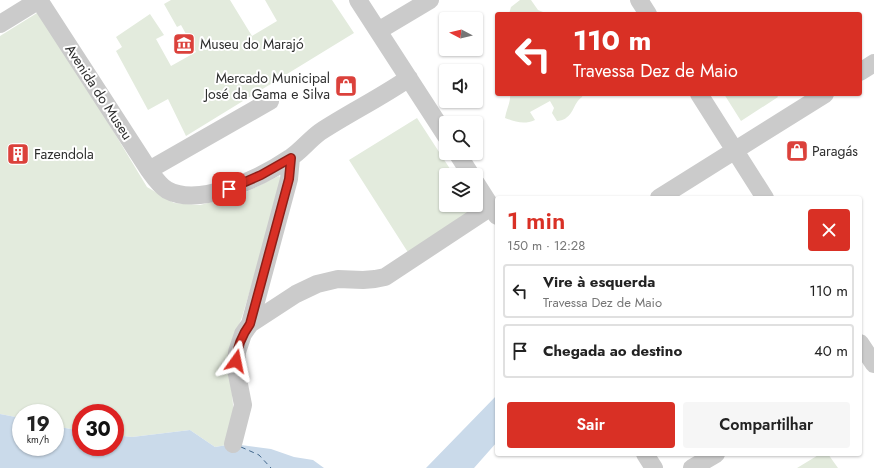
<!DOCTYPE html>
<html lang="pt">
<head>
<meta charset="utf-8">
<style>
	body { margin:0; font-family:Jost,sans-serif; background:#f6f6f6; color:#222; height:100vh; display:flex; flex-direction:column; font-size:15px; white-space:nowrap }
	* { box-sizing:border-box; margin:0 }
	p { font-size:13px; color:#767676 }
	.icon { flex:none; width:22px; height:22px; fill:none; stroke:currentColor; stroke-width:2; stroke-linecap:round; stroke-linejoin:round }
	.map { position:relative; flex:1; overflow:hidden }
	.side { position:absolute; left:495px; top:196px; width:367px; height:260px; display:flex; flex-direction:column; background:#fff; border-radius:4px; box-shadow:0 1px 3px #0004 }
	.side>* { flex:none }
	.banner { position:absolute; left:495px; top:12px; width:367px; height:84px; border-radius:4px; box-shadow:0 1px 3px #0004; background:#d93025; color:#fff; overflow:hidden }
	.needle { width:26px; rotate:277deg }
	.buttons { position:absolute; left:439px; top:12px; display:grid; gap:8px }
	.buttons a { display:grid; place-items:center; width:44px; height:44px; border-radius:4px; background:#fff; box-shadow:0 1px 3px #0004; font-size:20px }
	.speed { position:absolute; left:12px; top:404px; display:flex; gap:8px; font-size:20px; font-weight:700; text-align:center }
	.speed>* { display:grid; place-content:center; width:52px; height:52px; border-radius:50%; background:#fff; box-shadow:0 1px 3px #0004; line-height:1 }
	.speed small { font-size:10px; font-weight:400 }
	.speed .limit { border:6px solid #d22; background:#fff; color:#111 }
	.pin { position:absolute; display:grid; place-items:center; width:34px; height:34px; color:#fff; margin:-17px; border-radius:8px; box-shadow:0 2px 6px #0006 }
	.me { position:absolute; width:44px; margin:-22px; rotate:12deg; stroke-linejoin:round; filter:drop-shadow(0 0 3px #0008) }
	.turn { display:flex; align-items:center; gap:14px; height:84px; padding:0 12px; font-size:18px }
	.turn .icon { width:52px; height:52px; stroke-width:2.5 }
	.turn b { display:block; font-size:28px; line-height:34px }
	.round { display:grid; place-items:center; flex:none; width:42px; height:42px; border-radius:4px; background:#f6f6f6 }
	.head { display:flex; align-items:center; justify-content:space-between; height:68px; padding:0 12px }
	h1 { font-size:24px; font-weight:600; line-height:30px; color:#d93025 }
	.primary-button { display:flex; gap:8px; margin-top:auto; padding:8px 12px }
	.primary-button a { flex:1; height:46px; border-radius:4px; background:#d93025; color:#fff; font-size:16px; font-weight:600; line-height:46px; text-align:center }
	.primary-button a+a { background:#f6f6f6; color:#222 }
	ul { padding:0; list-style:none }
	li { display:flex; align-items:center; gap:12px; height:54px; margin:0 8px 6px; padding:0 4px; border:2px solid #e0e0e0; border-radius:4px }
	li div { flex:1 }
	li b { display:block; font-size:15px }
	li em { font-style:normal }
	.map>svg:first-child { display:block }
	.green { fill:#e3ebdd }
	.water { fill:#cadaea }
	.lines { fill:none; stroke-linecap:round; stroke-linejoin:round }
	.ferry { stroke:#41678c; stroke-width:1; stroke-dasharray:5 4; stroke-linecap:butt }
	.minor { stroke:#cbcbcb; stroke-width:18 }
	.route-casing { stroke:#8d1f18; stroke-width:10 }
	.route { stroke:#d93025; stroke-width:7 }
	.labels { text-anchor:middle; stroke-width:4; stroke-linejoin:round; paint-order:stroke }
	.poi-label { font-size:14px; fill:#2e2e2e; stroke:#fff; text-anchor:start }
	.street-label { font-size:14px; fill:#2e2e2e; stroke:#fff }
</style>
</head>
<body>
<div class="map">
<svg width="874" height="468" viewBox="0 0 874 468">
	<rect width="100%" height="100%" fill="#fff"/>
	<path class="green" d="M171,0H230L252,36L277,21L265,0H332L354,33L186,136L168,99L148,110L116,51L122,47L116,37L150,14L164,35L156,39L171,66L196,52L181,25L177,27L164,4Z
		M520,0H531L538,10L543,12L540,14H509L511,7Z
		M37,13H42L147,187L174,203L200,205L240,195L279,176L283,180L242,317L228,353L234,415L233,444L215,447L190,430L132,437L115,435V413H81V431L55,426V413H21V418L0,414V36Z
		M510,94H583L582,97C574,102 574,113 566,118C564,120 559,121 557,121L552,113L554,108L550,101L530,112L535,120C524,125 516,122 505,118C506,110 511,102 510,94Z
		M724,94H776L778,97L741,121Z
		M417,118L454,175H446V205H474L477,209L409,254L349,160Z
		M820,454H828L838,468H797Z"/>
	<path class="water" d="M497,395V442L474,468H426Z
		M0,414L21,418V447H55V426L81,431V447H115V435L132,437L190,430L215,447L233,444L271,449L294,457L313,460L324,468H0Z"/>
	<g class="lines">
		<path class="ferry" d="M241,447L259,455L271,468"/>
		<path class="minor" d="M39,0L149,170C154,177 159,185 167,190C200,208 262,177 290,158C301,151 309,140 320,132C349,113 380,98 409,78
			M358,0L446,136
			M639,0L648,14
			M0,24L39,0
			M378,31L430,0
			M860,72L874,63
			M699,94L765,198
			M457,153L471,175
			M149,170L270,101
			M476,183L497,216
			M659,198L825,94
			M250,324L289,179L291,158
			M860,343L874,364
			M233,444L243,405L236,369L237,352L243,334L250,324L296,294L317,284L338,279L363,280L375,279L385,277L491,207
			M645,454L654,468
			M692,468L716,454"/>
	</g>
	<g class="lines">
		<g class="route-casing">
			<path id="route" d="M229,189L261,175L291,158L289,179L250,324C242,335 237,347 236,361"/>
		</g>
		<use href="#route" class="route"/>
	</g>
	<defs>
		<g id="museum-square" transform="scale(1.15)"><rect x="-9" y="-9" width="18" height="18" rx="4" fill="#db413b" stroke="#fff"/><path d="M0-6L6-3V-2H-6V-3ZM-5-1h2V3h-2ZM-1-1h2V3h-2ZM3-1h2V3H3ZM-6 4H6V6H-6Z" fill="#fff"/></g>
		<g id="shop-square" transform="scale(1.15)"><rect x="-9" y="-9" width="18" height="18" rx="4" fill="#db413b" stroke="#fff"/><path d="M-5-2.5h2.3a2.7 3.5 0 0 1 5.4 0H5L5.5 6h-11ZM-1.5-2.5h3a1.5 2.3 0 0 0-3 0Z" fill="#fff"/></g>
		<g id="building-square" transform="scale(1.15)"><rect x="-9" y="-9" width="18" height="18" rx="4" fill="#db413b" stroke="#fff"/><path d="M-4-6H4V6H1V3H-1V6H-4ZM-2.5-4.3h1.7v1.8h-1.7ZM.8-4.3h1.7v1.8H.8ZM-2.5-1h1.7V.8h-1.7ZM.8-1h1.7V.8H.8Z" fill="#fff"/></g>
	</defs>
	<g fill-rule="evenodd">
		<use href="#museum-square" x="184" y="44"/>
		<use href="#shop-square" x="346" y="86"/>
		<use href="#shop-square" x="797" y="151"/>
		<use href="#building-square" x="18" y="154"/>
	</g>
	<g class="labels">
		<g class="poi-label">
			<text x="200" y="49">Museu do Marajó</text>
			<text x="330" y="83" text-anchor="end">Mercado Municipal<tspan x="330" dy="16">José da Gama e Silva</tspan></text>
			<text x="812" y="156">Paragás</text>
			<text x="34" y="159">Fazendola</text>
		</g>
		<g class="street-label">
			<text transform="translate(99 92) rotate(57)" y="5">Avenida do Museu</text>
		</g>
	</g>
</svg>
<div class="buttons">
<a><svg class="needle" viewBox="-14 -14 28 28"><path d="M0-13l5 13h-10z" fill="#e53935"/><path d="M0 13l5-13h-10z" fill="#767676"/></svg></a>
<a><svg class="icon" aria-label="sound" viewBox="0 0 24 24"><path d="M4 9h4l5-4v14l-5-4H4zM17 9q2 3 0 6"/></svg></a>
<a><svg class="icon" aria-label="search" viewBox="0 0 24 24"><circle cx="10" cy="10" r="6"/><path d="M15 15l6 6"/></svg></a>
<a><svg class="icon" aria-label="layers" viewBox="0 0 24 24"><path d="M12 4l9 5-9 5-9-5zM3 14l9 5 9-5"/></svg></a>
</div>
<div class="speed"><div>19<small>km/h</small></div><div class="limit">30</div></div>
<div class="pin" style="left:229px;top:189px;background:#d93025"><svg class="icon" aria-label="arrive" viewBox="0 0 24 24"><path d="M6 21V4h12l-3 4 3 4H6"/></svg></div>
<svg class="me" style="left:236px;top:361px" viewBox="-20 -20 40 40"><path d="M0-17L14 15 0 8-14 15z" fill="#d93025" stroke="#fff" stroke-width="4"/></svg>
<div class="banner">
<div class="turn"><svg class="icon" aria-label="left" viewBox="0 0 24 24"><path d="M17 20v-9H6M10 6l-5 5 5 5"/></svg><div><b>110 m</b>Travessa Dez de Maio</div></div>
</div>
<section class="side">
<div class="head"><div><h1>1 min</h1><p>150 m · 12:28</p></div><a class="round" style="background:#d93025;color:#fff"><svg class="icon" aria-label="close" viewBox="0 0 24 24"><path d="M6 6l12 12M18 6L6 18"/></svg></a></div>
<ul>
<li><svg class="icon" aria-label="left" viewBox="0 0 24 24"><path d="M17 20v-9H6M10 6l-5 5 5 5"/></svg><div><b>Vire à esquerda</b><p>Travessa Dez de Maio</p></div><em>110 m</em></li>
<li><svg class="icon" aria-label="arrive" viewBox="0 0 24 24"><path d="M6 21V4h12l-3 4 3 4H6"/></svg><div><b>Chegada ao destino</b></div><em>40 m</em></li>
</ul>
<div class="primary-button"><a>Sair</a><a>Compartilhar</a></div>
</section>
</div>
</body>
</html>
